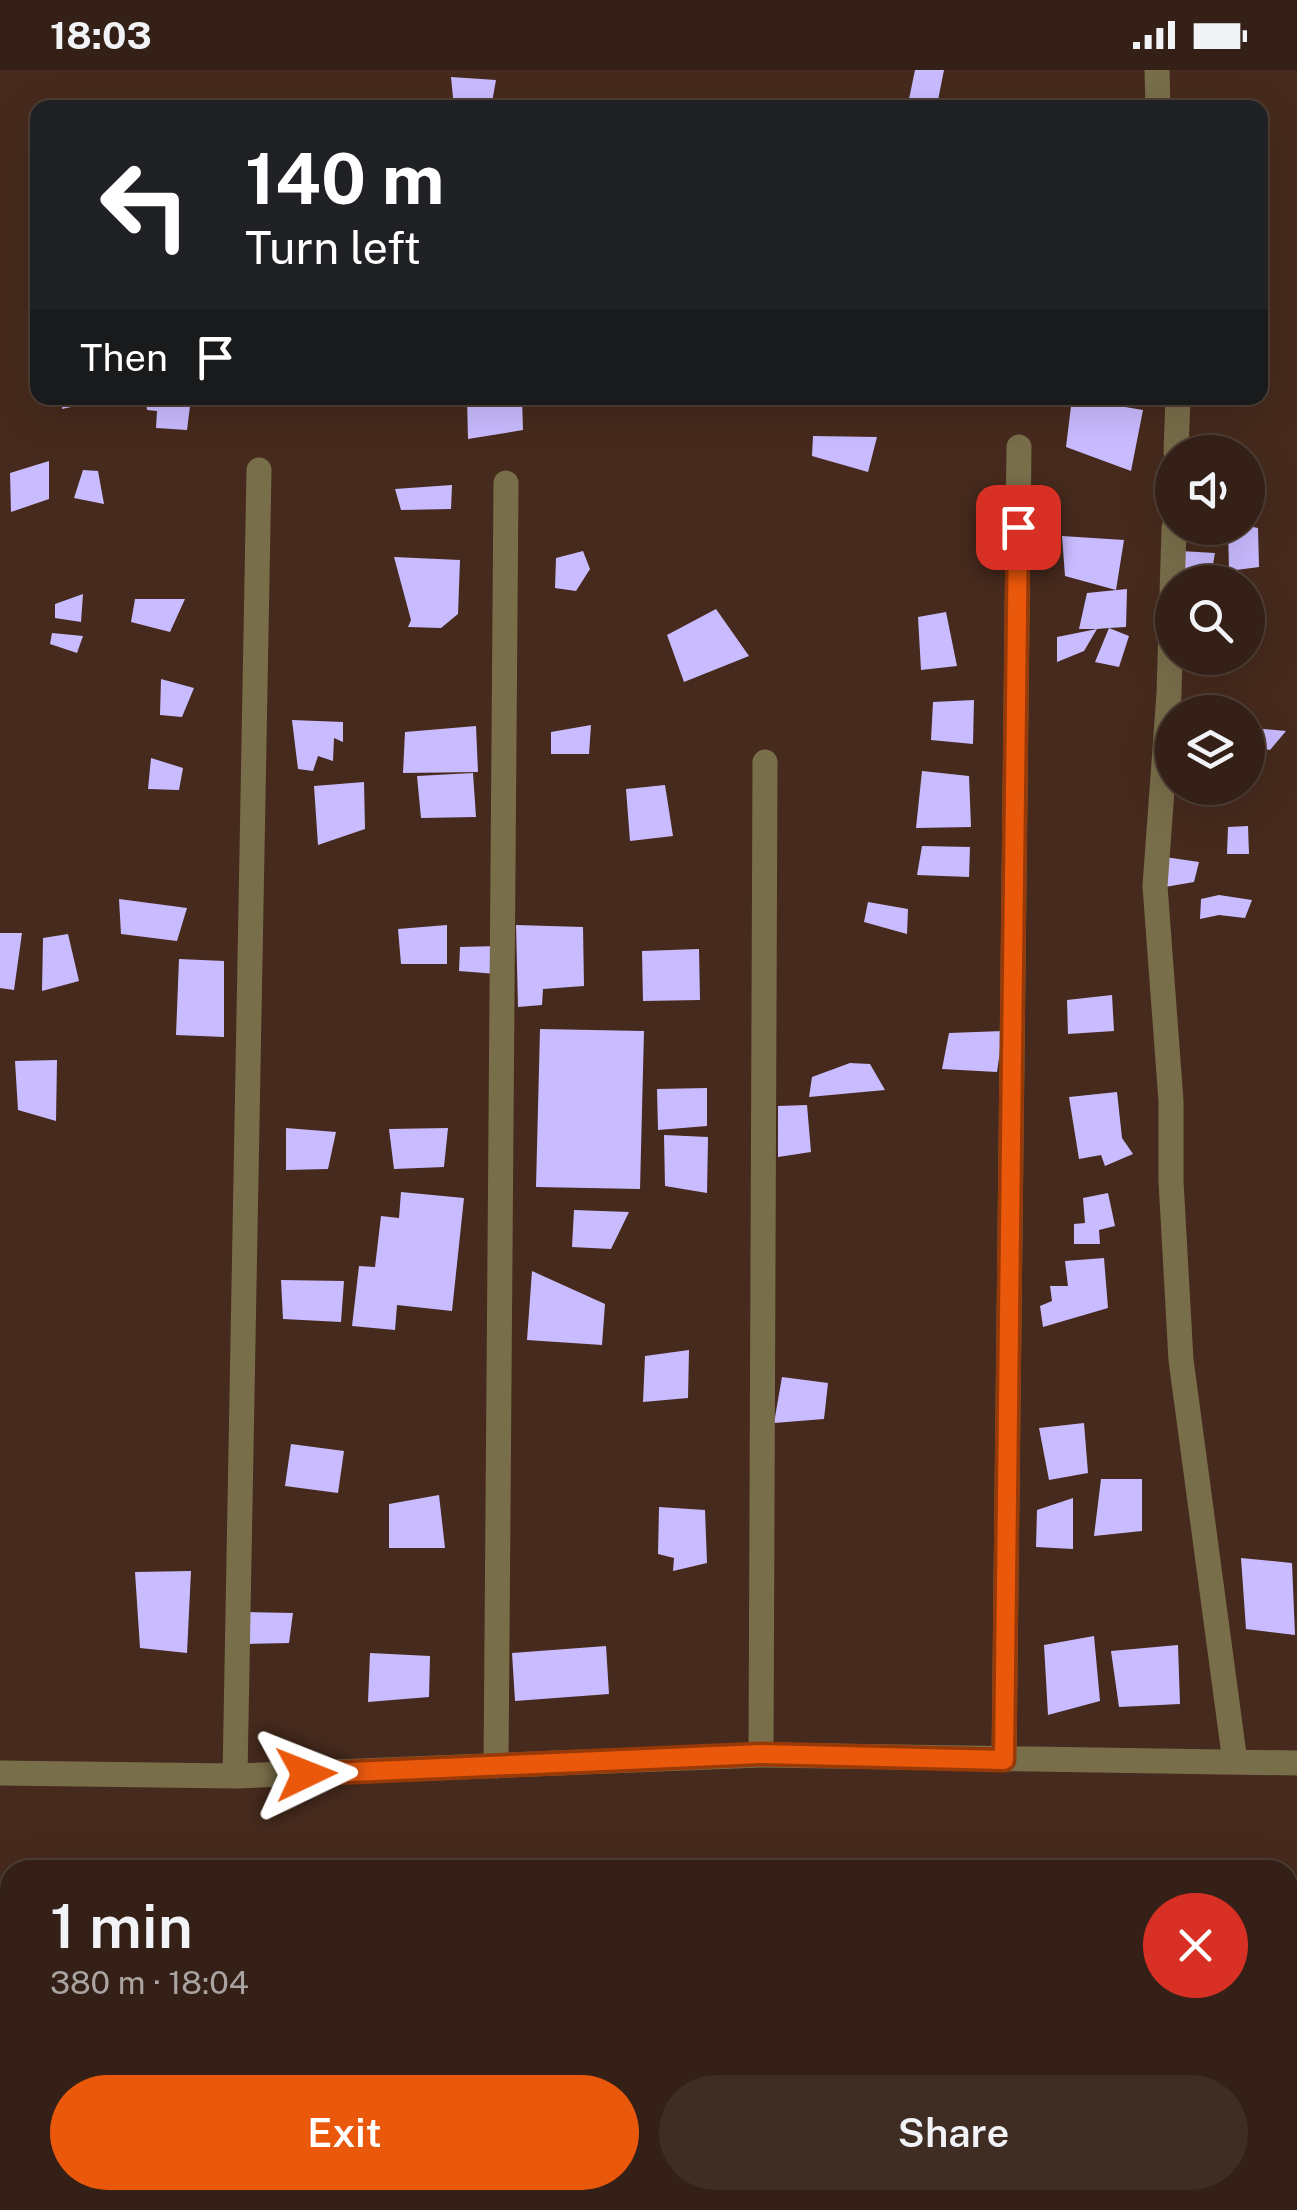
<!DOCTYPE html>
<html lang="en">
<head>
<meta charset="utf-8">
<style>
	body { margin:0; font-family:"Public Sans",sans-serif; background:#3f2d23; color:#f1f3f6; height:100vh; display:flex; flex-direction:column; font-size:38px; white-space:nowrap }
	* { box-sizing:border-box; margin:0 }
	p { font-size:32px; color:#a9a3a1 }
	.icon { flex:none; width:55px; height:55px; fill:none; stroke:currentColor; stroke-width:2; stroke-linecap:round; stroke-linejoin:round }
	.map { position:relative; flex:1; overflow:hidden }
	.details { position:absolute; left:0px; top:1790px; width:1298px; height:350px; display:flex; flex-direction:column; background:#342016; border-radius:30px 30px 0 0; box-shadow:0 10px 40px #0002,0 0 0 2px #4e3e35 }
	.details>* { flex:none }
	.hud { position:absolute; left:30px; top:30px; width:1238px; height:305px; border-radius:20px; box-shadow:0 10px 40px #0002,0 0 0 2px #4e3e35; background:#202124; color:#fff; overflow:hidden }
	.fabs { position:absolute; left:1155px; top:365px; display:grid; gap:20px }
	.fabs a { display:grid; place-items:center; width:110px; height:110px; border-radius:50%; background:#342016; box-shadow:0 10px 40px #0002,0 0 0 2px #4e3e35; font-size:50px }
	.pin { position:absolute; display:grid; place-items:center; width:85px; height:85px; color:#fff; margin:-42px; border-radius:20px; box-shadow:0 5px 15px #0006 }
	.me { position:absolute; width:110px; margin:-55px; rotate:88deg; stroke-linejoin:round; filter:drop-shadow(0 0 8px #0008) }
	.turn { display:flex; align-items:center; gap:35px; height:210px; padding:0 50px; font-size:45px }
	.turn .icon { width:130px; height:130px; stroke-width:2.5 }
	.turn b { display:block; font-size:70px; line-height:85px }
	.then { display:flex; align-items:center; height:95px; padding:0 50px; background:#0003; gap:20px; font-size:38px }
	.round { display:grid; place-items:center; flex:none; width:105px; height:105px; border-radius:52px; background:#3f2d23 }
	.headline { display:flex; align-items:center; justify-content:space-between; height:170px; padding:0 50px }
	h1 { font-size:60px; font-weight:600; line-height:75px }
	.action { display:flex; gap:20px; margin-top:auto; padding:20px 50px }
	.action a { flex:1; height:115px; border-radius:60px; background:#ea580c; color:#fff; font-size:40px; font-weight:600; line-height:115px; text-align:center }
	.action a+a { background:#3f2d23; color:#f1f3f6 }
	.status { display:flex; justify-content:space-between; align-items:center; height:70px; padding:0 50px; background:#342016; direction:ltr }
	.status svg { height:28px; fill:currentColor }
	.map>svg:first-child { display:block }
	.building { fill:#c9bbff }
	.lines { fill:none; stroke-linecap:round; stroke-linejoin:round }
	.minor { stroke:#796e4a; stroke-width:25 }
	.route-casing { stroke:#983908; stroke-width:25 }
	.route { stroke:#ea580c; stroke-width:18 }
</style>
</head>
<body>
<div class="status"><b>18:03</b><svg viewBox="0 0 49 12"><path d="M0 12V9h3v3zM5 12V6h3v6zM10 12V3h3v9zM15 12V0h3v12zM26 1h20v11H26zM47 4h2v5h-2z"/></svg></div>
<div class="map">
<svg width="1297" height="2140" viewBox="0 0 1297 2140">
	<rect width="100%" height="100%" fill="#462a1d"/>
	<path class="building" d="M915,0H944L938,30L909,29Z
		M451,7L496,10L491,38H454Z
		M63,328H108V329L62,339Z
		M146,328H191L187,360L156,358L157,341L147,340Z
		M467,328H522L523,360L468,369Z
		M1072,328L1143,340L1131,401L1066,377Z
		M813,366L877,367L868,402L812,386Z
		M49,391V429L11,442L10,403Z
		M83,400L98,401L104,434L74,428Z
		M452,415L451,439L401,440L395,419Z
		M1248,456L1258,458L1259,497L1229,501L1228,458Z
		M1062,466L1124,470L1116,520L1065,506Z
		M583,481L590,499L576,521L555,518L556,488Z
		M1181,481L1215,483L1210,512H1182Z
		M394,487L460,490L458,544L441,558L408,557L411,550Z
		M1127,519L1126,557L1109,558L1129,566L1119,597L1095,592L1109,558L1097,559L1084,581L1057,592V567L1097,559H1079L1087,523Z
		M83,524L81,552L55,548V534Z
		M135,529H185L170,562L131,552Z
		M716,539L749,586L684,612L667,565Z
		M946,542L957,596L921,600L918,547Z
		M52,563L83,566L77,583L50,574Z
		M161,609L194,618L182,647L160,645Z
		M974,630L973,674L931,670L933,632Z
		M292,650L343,652V672L334,668L333,691L318,686L313,701L298,699Z
		M591,655L589,684H551V662Z
		M476,656L478,702L403,703L405,662Z
		M1253,658L1286,661L1270,680L1248,676Z
		M151,688L183,698L179,720L148,719Z
		M922,701L969,706L971,757L916,758Z
		M473,703L476,747L421,748L417,706Z
		M364,712L365,759L318,775L314,716Z
		M665,715L673,766L630,771L626,719Z
		M1248,756L1249,784H1227L1228,757Z
		M922,776L970,777L969,807L917,805Z
		M1158,786L1199,792L1194,812L1159,818Z
		M1219,825L1252,830L1245,848L1219,845L1200,849L1201,829Z
		M119,829L187,838L177,871L121,864Z
		M868,832L908,839L907,864L864,852Z
		M447,855V894H401L398,859Z
		M516,855L583,857L584,916L543,919L542,935L518,937Z
		M0,863H22L14,920L0,918Z
		M68,864L79,911L42,921L43,868Z
		M499,876L497,904L459,901L460,877Z
		M699,879L700,930L643,931L642,881Z
		M179,889L224,891V967L176,965Z
		M1112,925L1114,961L1068,964L1067,930Z
		M540,959L644,961L640,1119L536,1117Z
		M1003,961L997,1002L942,999L949,963Z
		M57,990L56,1051L18,1040L15,991Z
		M850,993L870,994L885,1020L809,1027L812,1007Z
		M707,1018V1056L658,1060L657,1019Z
		M1117,1022L1122,1068L1133,1084L1105,1096L1101,1085L1079,1089L1069,1027Z
		M807,1035L811,1082L778,1087V1036Z
		M286,1058L336,1062L328,1099L286,1100Z
		M448,1058L444,1097L394,1099L389,1059Z
		M664,1065L708,1067L707,1123L665,1116Z
		M401,1122L464,1128L452,1241L397,1235L395,1260L352,1256L359,1196L375,1197L381,1146L399,1148Z
		M1108,1123L1115,1156L1099,1160L1100,1174H1074V1154L1085,1153L1083,1128Z
		M574,1140L629,1142L611,1179L572,1177Z
		M1104,1188L1108,1238L1043,1257L1040,1236L1052,1231L1050,1216H1068L1065,1191Z
		M532,1201L605,1234L602,1275L527,1270Z
		M281,1210L344,1211L341,1252L283,1249Z
		M689,1280L688,1328L643,1332L645,1286Z
		M782,1307L828,1313L824,1349L774,1353Z
		M1084,1353L1088,1403L1049,1410L1039,1358Z
		M291,1374L344,1381L338,1423L285,1416Z
		M1101,1409H1142V1461L1094,1466Z
		M439,1425L445,1478H389V1434Z
		M1073,1428V1479L1036,1477L1037,1440Z
		M659,1437L705,1440L707,1493L673,1501L674,1488L658,1484Z
		M1241,1488L1292,1493L1295,1565L1246,1559Z
		M191,1501L187,1583L140,1578L135,1502Z
		M246,1542L293,1543L289,1573L246,1574Z
		M1094,1566L1100,1631L1048,1645L1044,1575Z
		M1178,1575L1180,1634L1119,1637L1111,1581Z
		M606,1576L609,1624L515,1631L512,1583Z
		M370,1583L430,1586L429,1627L368,1632Z"/>
	<g class="lines">
		<path class="minor" d="M1157,0L1158,38
			M1176,382L1178,328
			M1174,458L1169,624L1155,816L1171,1031V1111L1181,1290L1235,1692
			M761,1685L765,692
			M1004,1689L1019,377
			M496,1696L506,413
			M0,1703L235,1706L761,1685L1297,1693
			M235,1706L259,400"/>
	</g>
	<g class="lines">
		<g class="route-casing">
			<path id="route" d="M306,1704L761,1684L1004,1690L1018,457"/>
		</g>
		<use href="#route" class="route"/>
	</g>
</svg>
<div class="fabs">
<a><svg class="icon" aria-label="sound" viewBox="0 0 24 24"><path d="M4 9h4l5-4v14l-5-4H4zM17 9q2 3 0 6"/></svg></a>
<a><svg class="icon" aria-label="search" viewBox="0 0 24 24"><circle cx="10" cy="10" r="6"/><path d="M15 15l6 6"/></svg></a>
<a><svg class="icon" aria-label="layers" viewBox="0 0 24 24"><path d="M12 4l9 5-9 5-9-5zM3 14l9 5 9-5"/></svg></a>
</div>
<div class="pin" style="left:1018px;top:457px;background:#d93025"><svg class="icon" aria-label="arrive" viewBox="0 0 24 24"><path d="M6 21V4h12l-3 4 3 4H6"/></svg></div>
<svg class="me" style="left:306px;top:1704px" viewBox="-20 -20 40 40"><path d="M0-17L14 15 0 8-14 15z" fill="#ea580c" stroke="#fff" stroke-width="4"/></svg>
<div class="hud">
<div class="turn"><svg class="icon" aria-label="left" viewBox="0 0 24 24"><path d="M17 20v-9H6M10 6l-5 5 5 5"/></svg><div><b>140 m</b>Turn left</div></div>
<div class="then">Then<svg class="icon" aria-label="arrive" viewBox="0 0 24 24"><path d="M6 21V4h12l-3 4 3 4H6"/></svg></div>
</div>
<section class="details">
<div class="headline"><div><h1>1 min</h1><p>380 m · 18:04</p></div><a class="round" style="background:#d93025;color:#fff"><svg class="icon" aria-label="close" viewBox="0 0 24 24"><path d="M6 6l12 12M18 6L6 18"/></svg></a></div>
<div class="action"><a>Exit</a><a>Share</a></div>
</section>
</div>
</body>
</html>
